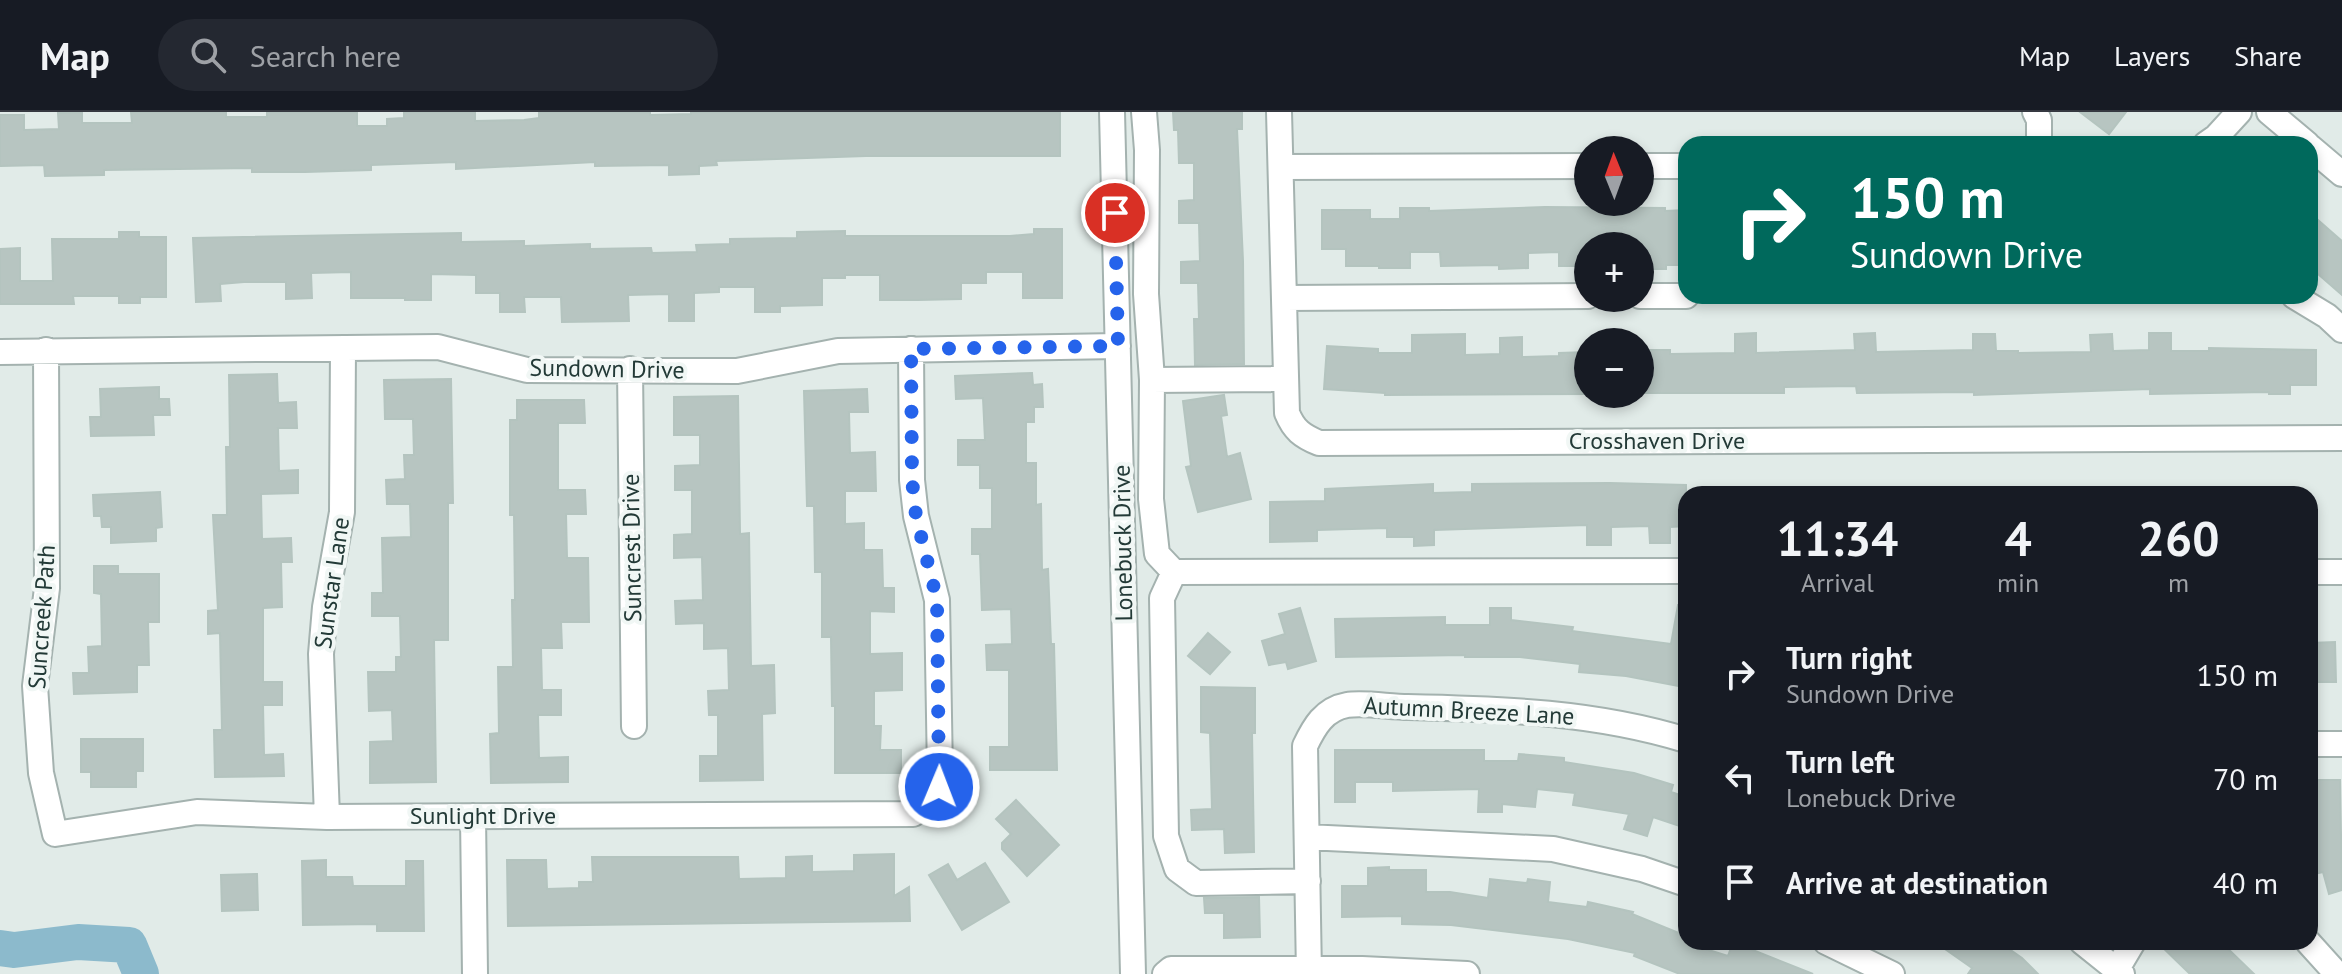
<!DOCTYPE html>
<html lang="en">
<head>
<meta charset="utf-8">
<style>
	body { margin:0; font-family:"PT Sans",sans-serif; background:#242831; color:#f1f3f6; height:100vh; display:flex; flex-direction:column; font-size:30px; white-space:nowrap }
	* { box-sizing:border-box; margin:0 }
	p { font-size:26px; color:#9ea1a6 }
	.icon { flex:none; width:44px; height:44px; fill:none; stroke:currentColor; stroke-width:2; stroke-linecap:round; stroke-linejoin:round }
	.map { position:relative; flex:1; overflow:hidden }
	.side { position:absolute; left:1678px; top:374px; width:640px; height:464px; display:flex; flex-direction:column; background:#171b24; border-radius:24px; box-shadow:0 4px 12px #0003 }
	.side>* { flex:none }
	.banner { position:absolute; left:1678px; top:24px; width:640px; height:168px; border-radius:24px; box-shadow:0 4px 12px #0003; background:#00695c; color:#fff; overflow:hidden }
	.needle { width:52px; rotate:359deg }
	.tools { position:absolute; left:1574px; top:24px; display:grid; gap:16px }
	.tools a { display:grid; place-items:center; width:80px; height:80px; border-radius:50%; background:#171b24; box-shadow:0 4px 12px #0003; font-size:40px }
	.pin { position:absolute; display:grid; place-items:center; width:68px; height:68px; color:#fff; margin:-34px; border:4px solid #fff; border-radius:50%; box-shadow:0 2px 8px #0007 }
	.me { position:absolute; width:88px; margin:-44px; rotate:1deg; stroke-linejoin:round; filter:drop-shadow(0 0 6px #0008) }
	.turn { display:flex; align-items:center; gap:28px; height:168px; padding:0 40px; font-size:36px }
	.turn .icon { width:104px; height:104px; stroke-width:2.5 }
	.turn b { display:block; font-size:56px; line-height:68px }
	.eta { display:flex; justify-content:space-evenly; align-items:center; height:136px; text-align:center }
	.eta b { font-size:48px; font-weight:800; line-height:56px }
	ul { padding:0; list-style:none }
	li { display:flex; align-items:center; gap:24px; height:104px; padding:0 40px }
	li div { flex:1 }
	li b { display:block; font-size:30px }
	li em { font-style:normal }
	header { display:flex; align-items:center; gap:48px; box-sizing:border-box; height:112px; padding:0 40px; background:#171b24; border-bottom:2px solid #363941 }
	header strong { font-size:38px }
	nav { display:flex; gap:44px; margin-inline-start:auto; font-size:28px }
	.search { width:560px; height:72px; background:#242831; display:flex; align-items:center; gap:20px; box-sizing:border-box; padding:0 28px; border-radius:44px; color:#9ea1a6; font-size:30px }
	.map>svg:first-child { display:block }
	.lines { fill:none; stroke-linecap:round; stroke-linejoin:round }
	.river { stroke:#8cbacc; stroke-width:36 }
	.building { fill:#b7c5c1; stroke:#b4c4bf; stroke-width:2 }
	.minor-casing { stroke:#a4b2af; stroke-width:28 }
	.minor { stroke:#fff; stroke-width:24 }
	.route { stroke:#2563eb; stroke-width:14; stroke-dasharray:0 25.2 }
	.labels { text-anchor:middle; stroke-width:8; stroke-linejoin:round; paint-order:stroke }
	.street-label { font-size:24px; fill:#233a37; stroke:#f1f7f5 }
</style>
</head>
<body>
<header>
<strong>Map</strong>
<div class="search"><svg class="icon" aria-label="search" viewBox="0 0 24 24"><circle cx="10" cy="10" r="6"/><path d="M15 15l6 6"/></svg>Search here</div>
<nav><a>Map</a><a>Layers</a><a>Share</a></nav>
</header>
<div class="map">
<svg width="2342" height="862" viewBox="0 0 2342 862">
	<rect width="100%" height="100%" fill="#e1ebe8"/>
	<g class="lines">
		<path class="river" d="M0,836L14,838L78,830L129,833L141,862"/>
	</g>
	<path class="building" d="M82,0V11H132L131,0H226V5H267V0H357V14H387V7L404,6V0H475V9L524,8L539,6V0H650V3L691,2V0H1060V44H866L716,49L717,53L699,54V62L669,63V53L595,54V50L456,57V50L371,53V58L305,60H252V56L104,58V63L45,64L44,53L0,54V3H24V18L59,17L58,1Z
		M1173,0H1242V17H1237L1243,149L1244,252L1195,253L1194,207H1199L1198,171H1181V150L1200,149L1199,111H1179V89L1194,88V51H1179L1178,18H1174Z
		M2080,0H2126L2109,22Z
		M1545,95L1665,96V99L1686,98V153H1666V157H1640V134H1588V146H1580L1581,154H1559V140L1528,141V156L1499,157V153L1441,154L1440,140H1410V156H1379V154H1346V137H1322V98H1370V107H1400V96H1429V99Z
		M2310,101L2342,129V183L2310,155Z
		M1034,117H1062V186H1023V160H986V171H961V187L918,188H880V163H845V166H822V193L780,194V200H755V175H719V180L694,181V209H669V182L628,183L629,209L562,210L561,185H524L525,200H500V181H476V163L431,162V188H405V186H351V160L311,161L312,186L286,187V170H244L220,172L221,189L196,190L193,126L461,121V130L524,129V134L590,132V137L651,136L652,141L697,140L696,133L730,132V127L797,126V120L845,119V124H1010L1034,122Z
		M119,120H139V125H166V185H140V191H119V184H73L74,192H0V137L20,136V169H53L52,127H119Z
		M1756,221V241L1855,238L1854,222L1875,221L1876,240L1973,238V222H1995L1996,239H2018V241L2091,240L2090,223L2112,222L2113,239L2149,238V221H2171V239H2209V236L2316,238V273H2290V282H2269V280L2150,282V277L1974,283V280L1857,281L1856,274L1784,275V281H1640V238H1670V242L1735,241V222Z
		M1465,222V243L1500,242V226L1522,225V245L1559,244V241L1588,240V282L1385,283V281L1324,277L1327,234L1378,237V241H1412V223Z
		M1032,261L1033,273L1042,272L1043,295H1034V310H1026V351H1036V393L1041,392L1042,458L1048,457L1051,532H1054L1057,658H990V635H1009V558H987L986,533L1012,532L1011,497L982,498L980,442H972V417H992V376H980V353H958V328H985L983,286L956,287L955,264Z
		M277,262L278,291L296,290L297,316H278L279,359L298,358V381L261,382L262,427L291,426L292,450H281L282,495L263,496V570H282V593H263L264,643L283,642L284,664L215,665L214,618H222L220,521L208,522V499L218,498L213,403H227L226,335H230L229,263Z
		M451,267L453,391H448V528H434L436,670L370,671V630L393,629L392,598L369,599L368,560H396V545H401L400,504H372V481H383L382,426L411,425L410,392H387L386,368L405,367L404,343H414L413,307H385L384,268Z
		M159,275V287H169L170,303H153L154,323L91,324L90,305H101L100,277Z
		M867,277L868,300H849L850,341L875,340L876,379H845V412L864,411V438H882L883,476H894V500L870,499V542L902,541V578L874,579V614H881L880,638H901V661H835V594H832L831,525H822V460H815L814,394H807L804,279Z
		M1224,283L1227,303L1221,304L1227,345L1240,341L1251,387L1198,400L1186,355L1191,354L1183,289Z
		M738,284L740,422L749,421L751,554L774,553L775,601L762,602L763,668L700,669V644H718V603H709L708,579L729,578L728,536L704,537V511L676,512L675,489L703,488L702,445L674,446V423L692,422V378H675V354L700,353V323H674V285Z
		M517,288H584L585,311H558V378H585L586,402H566L567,446H588L589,510H561L562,536H541L542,578H561V603H538L539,646L568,645V670L491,671L490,622L499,621L498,555H513L512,488H515L514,403H510V308H517Z
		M1610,371L1686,373V414L1670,415V431H1650L1649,414L1611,415V433H1587V413L1434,418V433L1414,434V425H1387V416L1317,418V429L1270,430V390L1325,389V377L1433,372V381L1472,380V372Z
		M160,380L162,415L156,416V429L111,431V415H102L101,404H94L93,383Z
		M94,454H118V462H159V510H148L149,553H137V580L74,582L73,561H89L88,535L102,534L101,482L94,481Z
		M1678,493L1686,494L1684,575L1626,564L1579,560L1580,552L1520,545H1465V543L1336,545L1335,507L1445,505V513H1490V496H1511V508L1573,515L1572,519L1671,532Z
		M1300,496L1316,549L1288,557L1286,550L1269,553L1262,529L1285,522L1279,502Z
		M1208,521L1230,540L1210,562L1188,544Z
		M2335,530L2336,570H2310V531Z
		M1201,575L1255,576V621H1252L1254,740L1225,741L1224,717L1192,718L1191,698L1212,697L1210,621L1201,620Z
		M81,627H143V659H136V675H91V660H81Z
		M1335,638H1484V649H1518L1519,642L1564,646V650L1634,661L1673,673L1671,680L1686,685V716L1653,705L1647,724L1624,717L1629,702L1573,693L1575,681L1537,677L1535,695L1502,692V700H1478L1479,677L1393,679V670H1355V690H1335Z
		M2310,668H2340L2342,778L2329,782L2323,760L2310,763Z
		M1016,688L1059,733L1027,764L1002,737V731L1011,722L996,707Z
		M894,742V784L909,775L910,809L508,814L507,748H546L547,777L579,776V770H593L592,745H738L739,767L786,766V745L812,744V760L854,759V743Z
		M326,748V765H352L353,774H406V749H423L424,819H377V812L303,813L302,749Z
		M985,751L1009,790L962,818L929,763L948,752L957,768Z
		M1389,755V758H1426V780H1450L1488,786L1490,767L1527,771L1528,767L1550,770L1548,790L1587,795L1588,790L1633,800L1632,802L1686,824V831L1728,844L1733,830L1813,862H1680L1634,844L1635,841L1568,827L1451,813L1402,812V804L1342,805V774H1368V756Z
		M257,762L258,798L222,799L221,763Z
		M1259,785L1260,825L1224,826V801H1205L1204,786Z
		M1935,830H1999L2022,846L2038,862H1968L1972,856Z
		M2157,830H2221L2254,862H2190Z"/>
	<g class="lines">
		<g class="minor-casing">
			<path id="minor" d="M1112,0L1133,862
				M1144,0L1147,38L1146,182L1152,268
				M1279,0L1287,301C1294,318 1302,324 1319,331L2342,326
				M2035,0L2039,8V32
				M2269,0L2307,32
				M2206,32L2216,25L2239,0
				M2310,35L2342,62
				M1640,54H1686
				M1281,55L1588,54
				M1640,184H1686
				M2294,184L2327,204L2342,218
				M1284,186L1588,184
				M46,238L47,476L35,574L41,661L55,722L197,700L327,705L913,702C931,693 938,681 940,661L937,488L916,404L912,368L911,237
				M0,240L438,235L527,258L737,259L838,239L1118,234
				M630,257L634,614
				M1285,267L1152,268L1151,387L1157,442L1174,460L1686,459
				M1174,460L1162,486L1166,724L1177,757L1196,771L1308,769
				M2310,460H2342
				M2310,632H2342
				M473,704L475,862
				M327,705L321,542L325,495L342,400L343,236
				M1307,725L1553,737L1642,757L1686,772
				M1826,830L1892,862
				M2082,830L2122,862
				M2308,830L2337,862
				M2117,857L2133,830
				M1165,862L1171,857H1362L1467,862
				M1309,862L1305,634C1314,615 1324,597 1347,593C1363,590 1390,595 1408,595C1503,597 1595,600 1686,628"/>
		</g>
		<use href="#minor" class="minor"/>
	</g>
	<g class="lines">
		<path class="route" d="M939,675L937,488L916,404L912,368L911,237L1118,234L1115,101"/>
	</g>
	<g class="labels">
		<g class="street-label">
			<text transform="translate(607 257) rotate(1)" y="8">Sundown Drive</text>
			<text x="1657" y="337">Crosshaven Drive</text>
			<text transform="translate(1123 431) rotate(-91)" y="8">Lonebuck Drive</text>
			<text transform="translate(632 436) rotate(-91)" y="8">Suncrest Drive</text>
			<text transform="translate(332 471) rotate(-82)" y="8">Sunstar Lane</text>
			<text transform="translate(42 505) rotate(-86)" y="8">Suncreek Path</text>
			<text transform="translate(1469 599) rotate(3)" y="8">Autumn Breeze Lane</text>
			<text x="483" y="712">Sunlight Drive</text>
		</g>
	</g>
</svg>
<div class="tools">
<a><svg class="needle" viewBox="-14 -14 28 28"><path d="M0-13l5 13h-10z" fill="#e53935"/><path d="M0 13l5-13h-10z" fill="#9ea1a6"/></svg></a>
<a>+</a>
<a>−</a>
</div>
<div class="pin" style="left:1115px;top:101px;background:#d93025"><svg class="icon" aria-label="arrive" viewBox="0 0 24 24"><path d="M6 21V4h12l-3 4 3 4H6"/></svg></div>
<svg class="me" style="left:939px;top:675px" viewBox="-20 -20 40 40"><circle r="17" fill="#2563eb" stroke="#fff" stroke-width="3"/><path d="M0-11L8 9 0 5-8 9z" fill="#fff"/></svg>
<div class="banner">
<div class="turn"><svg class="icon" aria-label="right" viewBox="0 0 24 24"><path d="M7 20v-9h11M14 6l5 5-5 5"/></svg><div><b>150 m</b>Sundown Drive</div></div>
</div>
<section class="side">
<div class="eta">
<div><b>11:34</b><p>Arrival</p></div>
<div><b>4</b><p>min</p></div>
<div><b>260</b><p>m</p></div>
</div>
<ul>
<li><svg class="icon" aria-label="right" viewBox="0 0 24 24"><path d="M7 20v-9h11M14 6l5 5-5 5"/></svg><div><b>Turn right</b><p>Sundown Drive</p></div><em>150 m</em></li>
<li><svg class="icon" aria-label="left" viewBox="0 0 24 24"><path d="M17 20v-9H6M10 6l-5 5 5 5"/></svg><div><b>Turn left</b><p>Lonebuck Drive</p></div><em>70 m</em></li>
<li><svg class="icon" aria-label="arrive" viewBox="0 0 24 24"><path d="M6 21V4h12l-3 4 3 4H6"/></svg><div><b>Arrive at destination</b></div><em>40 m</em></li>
</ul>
</section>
</div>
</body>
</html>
